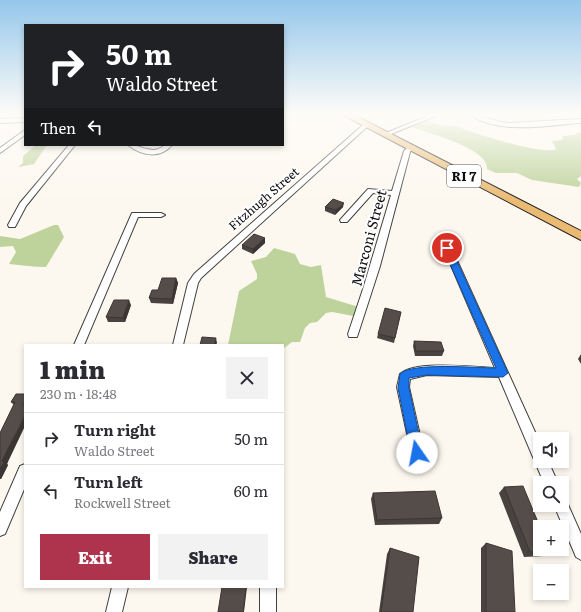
<!DOCTYPE html>
<html lang="en">
<head>
<meta charset="utf-8">
<style>
	body { margin:0; font-family:Literata,serif; background:#f2f2f3; color:#2b2b33; height:100vh; display:flex; flex-direction:column; font-size:15px; white-space:nowrap }
	* { box-sizing:border-box; margin:0 }
	p { font-size:13px; color:#7c7c81 }
	.icon { flex:none; width:22px; height:22px; fill:none; stroke:currentColor; stroke-width:2; stroke-linecap:round; stroke-linejoin:round }
	.map { position:relative; flex:1; overflow:hidden }
	.details { position:absolute; left:24px; top:344px; width:260px; height:244px; display:flex; flex-direction:column; background:#fff; border-radius:0px; box-shadow:0 2px 6px #0003 }
	.details>* { flex:none }
	.hud { position:absolute; left:24px; top:24px; width:260px; height:122px; border-radius:0px; box-shadow:0 2px 6px #0003; background:#202124; color:#fff; overflow:hidden }
	.fabs { position:absolute; left:533px; top:432px; display:grid; gap:8px }
	.fabs a { display:grid; place-items:center; width:36px; height:36px; border-radius:0px; background:#fff; box-shadow:0 2px 6px #0003; font-size:20px }
	.pin { position:absolute; display:grid; place-items:center; width:34px; height:34px; color:#fff; margin:-17px; border:2px solid #fff; border-radius:50%; box-shadow:0 1px 4px #0007 }
	.me { position:absolute; width:44px; margin:-22px; rotate:348deg; stroke-linejoin:round; filter:drop-shadow(0 0 3px #0008) }
	.turn { display:flex; align-items:center; gap:14px; height:84px; padding:0 16px; font-size:18px }
	.turn .icon { width:52px; height:52px; stroke-width:2.5 }
	.turn b { display:block; font-size:28px; line-height:34px }
	.then { display:flex; align-items:center; height:38px; padding:0 16px; background:#0003; gap:8px; font-size:15px }
	.round { display:grid; place-items:center; flex:none; width:42px; height:42px; border-radius:0px; background:#f2f2f3 }
	.head { display:flex; align-items:center; justify-content:space-between; height:68px; padding:0 16px }
	h1 { font-size:24px; font-weight:800; line-height:30px }
	.button { display:flex; gap:8px; margin-top:auto; padding:8px 16px }
	.button a { flex:1; height:46px; border-radius:0px; background:#ae334d; color:#fff; font-size:16px; font-weight:800; line-height:46px; text-align:center }
	.button a+a { background:#f2f2f3; color:#2b2b33 }
	ul { padding:0; list-style:none }
	li { display:flex; align-items:center; gap:12px; height:52px; padding:0 16px; border-top:1px solid #e1e1e2 }
	li div { flex:1 }
	li b { display:block; font-size:15px }
	li em { font-style:normal }
	.map>svg:first-child { display:block }
	.forest { fill:#bed39c }
	.lines { fill:none; stroke-linecap:round; stroke-linejoin:round }
	.street-casing { stroke:#404040; stroke-width:2 }
	.primary-casing { stroke:#1e1e1e; stroke-width:2 }
	.street { fill:#fff; fill-rule:evenodd }
	.primary { fill:#eaba72; fill-rule:evenodd }
	.wall { fill:#484240 }
	.shaded-wall { fill:#3b3634 }
	.building { fill:#544d4a; stroke:#3b3634 }
	.route { fill:#1a73e8; stroke:#114b97 }
	.labels { text-anchor:middle; stroke-width:4; stroke-linejoin:round; paint-order:stroke }
	.far-street-label { font-size:12px; fill:#0d0d0d; stroke:#fff }
	.shield { fill:#fff; stroke:#565656; stroke-width:1 }
	.shield-label { font-size:13px; font-weight:bold; fill:#0d0d0d }
	.street-label { font-size:14px; fill:#0d0d0d; stroke:#fff }
</style>
</head>
<body>
<div class="map">
<svg width="581" height="612" viewBox="0 0 581 612">
	<rect width="100%" height="100%" fill="#fdf8ef"/>
	<path class="forest" d="M426,120C431,122 436,124 441,125C446,126 454,125 459,127C471,133 547,156 556,149L552,141L562,140L563,136L576,135L578,132L581,133V176L577,179L581,183L579,187L532,180L517,173H496L487,169C489,148 427,133 412,127Z
		M36,145H47L34,164L18,167L23,163V156Z
		M54,225H58L64,237L46,267C33,267 22,265 9,264L16,252L13,246L0,247V236L20,239Z
		M274,248L295,254L300,264L311,267L321,265L326,297L362,308L359,317L332,312L326,313L317,322L310,323L305,328L300,342H292L283,349V345H228L239,291L257,279V274L251,261L266,257Z"/>
	<g class="lines">
		<g class="street-casing">
			<path id="street" d="M430,115H438L386,136L381,135Z
				M471,115C484,115 495,122 508,123L581,119V123C549,125 498,135 471,115Z
				M25,118V122L0,123V119Z
				M364,124L369,125L201,278L198,283L183,345H173L188,283L194,274Z
				M25,130V135L0,153V148Z
				M69,145H75L26,206L15,227H9L8,225L20,203Z
				M128,145C143,145 152,156 165,145H172C160,159 142,156 128,145Z
				M407,148L412,149L410,152L380,266L358,334L357,337H349L348,334L363,289L391,195L373,193L347,222H341L340,220L368,189L392,191L404,151Z
				M132,213H161L165,215L161,217H138L84,345H74Z
				M447,244L451,247L540,443V461H548L558,483H544L499,377L427,375L410,379L409,387L424,453L422,457L417,459L412,457L397,387L400,374C415,360 474,367 495,368L443,247Z
				M25,464V487L5,534L0,536V512L20,466Z
				M562,498L566,500L581,534V560L576,557L554,505H562Z
				M112,587H128L122,612H106Z
				M260,587H276V612H260Z"/>
		</g>
		<g class="primary-casing">
			<path id="primary" d="M343,115H354L581,231V240Z"/>
		</g>
		<use href="#street" class="street"/>
		<use href="#primary" class="primary"/>
	</g>
	<path class="wall" d="M325,207H343L335,215L325,211Z
		M265,238V243L253,254L242,249V245Z
		M176,278L178,283L173,304L151,303L149,298L158,290Z
		M131,305L125,322H108L106,317Z
		M401,312L394,343L377,338L378,334Z
		M414,341L444,351L442,356H415L413,346Z
		M581,354V364L578,359Z
		M25,394L7,464L8,465L1,479H0V433L14,405L11,402Z
		M504,487L551,551L544,556L524,557L499,493Z
		M373,493L442,518L439,524L375,525L371,499Z
		M486,543L515,612H481V548Z
		M390,548L413,612H379L387,554Z"/>
	<path class="shaded-wall" d="M344,203L343,207L335,215L336,210Z
		M265,238V243L253,254V249Z
		M176,278L178,283L173,304L172,299Z
		M129,300L131,305L125,322L123,318Z
		M216,338L217,343L216,345H214Z
		M25,415V426L7,464L8,465L1,479L0,478V469L2,461Z
		M246,587H247L244,612H243Z"/>
	<path class="building" d="M333,199L344,203L336,210L325,207Z
		M254,234L265,238L253,249L242,245Z
		M162,278H176L172,299L149,298L152,290H158Z
		M114,300H129L123,318L106,317Z
		M385,308L401,312L395,338L378,334Z
		M202,337L216,338L214,345H200Z
		M414,341L441,342L444,351H416Z
		M16,394H25V401L23,406H25V415L2,461L4,462L0,469V433L15,402H11Z
		M523,486L540,527V549H550L551,551L530,552L504,487Z
		M435,491L442,518L377,520L373,493Z
		M486,543L512,551L515,612H486Z
		M390,548L419,557L413,612H381Z
		M222,587H246L243,612H218Z"/>
	<linearGradient id="sky" x2="0" y2="1"><stop stop-color="#95c7eb"/><stop offset="0.57" stop-color="#fefcf8"/><stop offset="1" stop-color="#fefcf8" stop-opacity="0"/></linearGradient>
	<rect width="581" height="201" fill="url(#sky)"/>
	<path class="route" d="M447,245L451,248L508,373L503,377L427,375L409,378V388L423,453L422,457L417,458L413,457L411,453L398,388L400,374C411,362 478,368 496,368L443,248Z"/>
	<g class="labels">
		<g class="far-street-label">
			<text transform="translate(264 199) rotate(-41)" y="4">Fitzhugh Street</text>
		</g>
		<rect class="shield" x="447" y="165" width="34" height="22" rx="3"/>
		<g class="shield-label">
			<text x="464" y="181">RI 7</text>
		</g>
		<g class="street-label">
			<text transform="translate(369 238) rotate(-75)" y="5">Marconi Street</text>
		</g>
	</g>
</svg>
<div class="fabs">
<a><svg class="icon" aria-label="sound" viewBox="0 0 24 24"><path d="M4 9h4l5-4v14l-5-4H4zM17 9q2 3 0 6"/></svg></a>
<a><svg class="icon" aria-label="search" viewBox="0 0 24 24"><circle cx="10" cy="10" r="6"/><path d="M15 15l6 6"/></svg></a>
<a>+</a>
<a>−</a>
</div>
<div class="pin" style="left:447px;top:248px;background:#d93025"><svg class="icon" aria-label="arrive" viewBox="0 0 24 24"><path d="M6 21V4h12l-3 4 3 4H6"/></svg></div>
<svg class="me" style="left:417px;top:453px" viewBox="-20 -20 40 40"><circle r="19" fill="#fff"/><path d="M0-13L10 11 0 6-10 11z" fill="#1a73e8"/></svg>
<div class="hud">
<div class="turn"><svg class="icon" aria-label="right" viewBox="0 0 24 24"><path d="M7 20v-9h11M14 6l5 5-5 5"/></svg><div><b>50 m</b>Waldo Street</div></div>
<div class="then">Then<svg class="icon" aria-label="left" viewBox="0 0 24 24"><path d="M17 20v-9H6M10 6l-5 5 5 5"/></svg></div>
</div>
<section class="details">
<div class="head"><div><h1>1 min</h1><p>230 m · 18:48</p></div><a class="round"><svg class="icon" aria-label="close" viewBox="0 0 24 24"><path d="M6 6l12 12M18 6L6 18"/></svg></a></div>
<ul>
<li><svg class="icon" aria-label="right" viewBox="0 0 24 24"><path d="M7 20v-9h11M14 6l5 5-5 5"/></svg><div><b>Turn right</b><p>Waldo Street</p></div><em>50 m</em></li>
<li><svg class="icon" aria-label="left" viewBox="0 0 24 24"><path d="M17 20v-9H6M10 6l-5 5 5 5"/></svg><div><b>Turn left</b><p>Rockwell Street</p></div><em>60 m</em></li>
</ul>
<div class="button"><a>Exit</a><a>Share</a></div>
</section>
</div>
</body>
</html>
